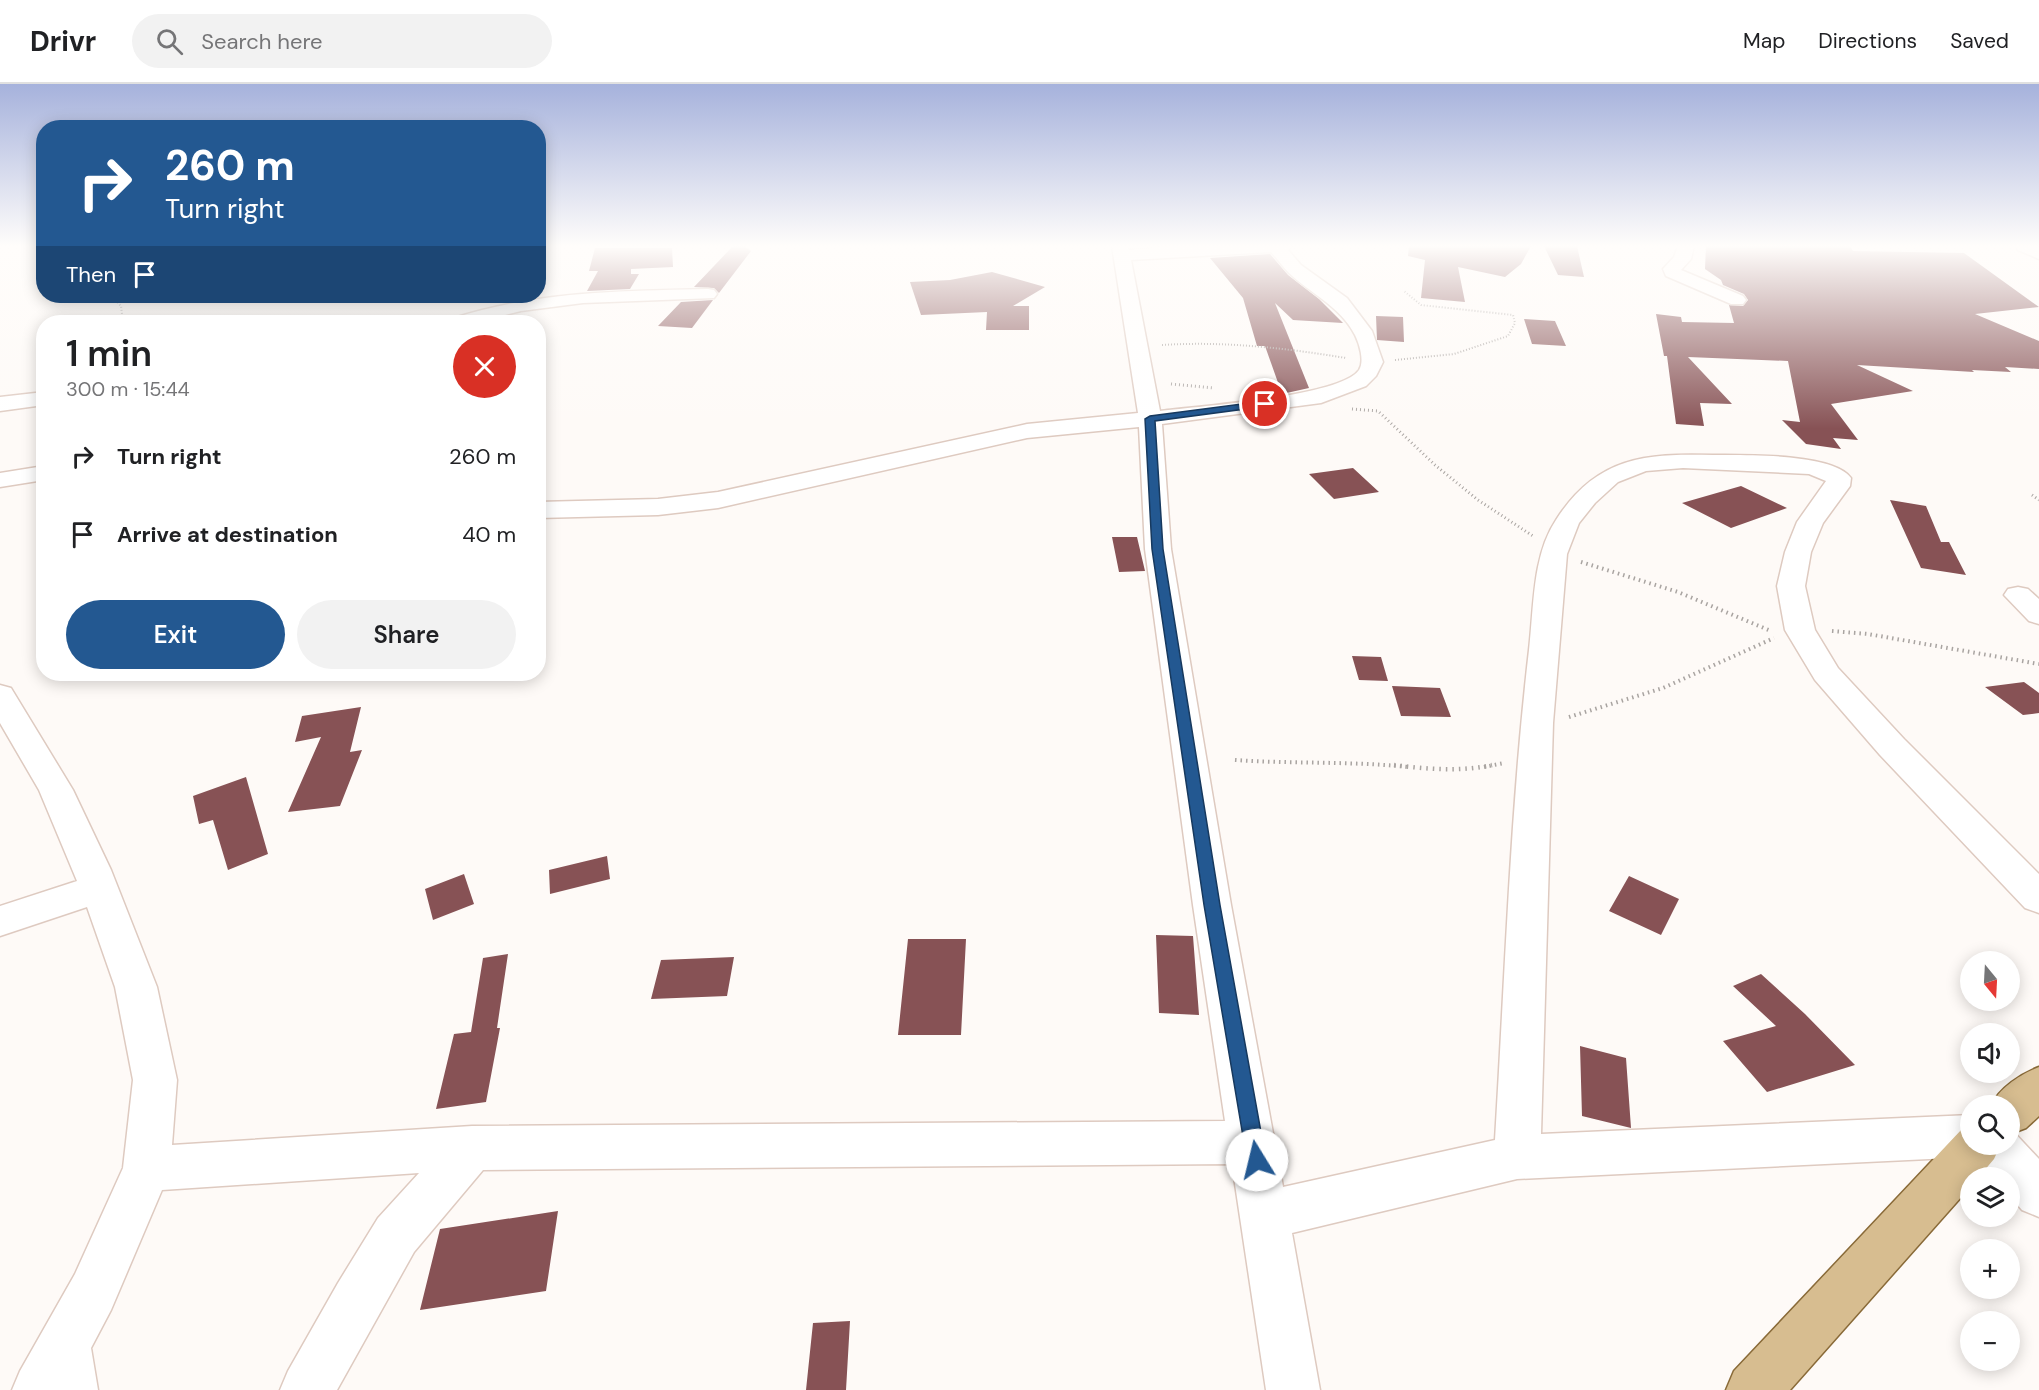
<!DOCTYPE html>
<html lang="en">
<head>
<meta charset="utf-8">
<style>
	body { margin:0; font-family:"DM Sans",sans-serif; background:#f2f2f2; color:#202124; height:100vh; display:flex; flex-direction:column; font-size:22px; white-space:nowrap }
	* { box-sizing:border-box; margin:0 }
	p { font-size:20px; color:#757577 }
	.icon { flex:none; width:33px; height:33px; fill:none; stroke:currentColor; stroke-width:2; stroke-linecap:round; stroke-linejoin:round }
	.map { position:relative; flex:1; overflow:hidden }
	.drawer { position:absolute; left:36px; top:231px; width:510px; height:366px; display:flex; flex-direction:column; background:#fff; border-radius:24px; box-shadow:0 3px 15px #0003 }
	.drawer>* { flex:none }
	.guide { position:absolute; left:36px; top:36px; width:510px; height:183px; border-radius:24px; box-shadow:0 3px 15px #0003; background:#235891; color:#fff; overflow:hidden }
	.needle { width:39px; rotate:162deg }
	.fabs { position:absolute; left:1960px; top:867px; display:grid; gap:12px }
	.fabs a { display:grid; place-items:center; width:60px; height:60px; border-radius:50%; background:#fff; box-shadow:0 3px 15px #0003; font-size:30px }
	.pin { position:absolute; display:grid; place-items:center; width:51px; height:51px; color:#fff; margin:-26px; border:3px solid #fff; border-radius:50%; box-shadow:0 2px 6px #0007 }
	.me { position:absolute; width:66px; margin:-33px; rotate:351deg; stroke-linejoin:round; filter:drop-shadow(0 0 4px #0008) }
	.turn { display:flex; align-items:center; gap:21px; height:126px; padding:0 30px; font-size:27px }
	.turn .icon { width:78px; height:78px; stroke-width:2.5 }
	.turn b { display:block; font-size:42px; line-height:51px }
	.then { display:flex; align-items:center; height:57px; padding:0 30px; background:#0003; gap:12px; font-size:22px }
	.round { display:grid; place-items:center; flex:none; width:63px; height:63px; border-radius:32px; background:#f2f2f2 }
	.overview { display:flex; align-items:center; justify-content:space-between; height:102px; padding:0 30px }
	h1 { font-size:36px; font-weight:600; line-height:45px }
	.action { display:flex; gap:12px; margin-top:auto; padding:12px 30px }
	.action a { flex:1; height:69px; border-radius:36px; background:#235891; color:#fff; font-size:24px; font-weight:600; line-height:69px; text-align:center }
	.action a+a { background:#f2f2f2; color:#202124 }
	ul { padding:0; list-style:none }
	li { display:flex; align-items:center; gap:18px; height:78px; padding:0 30px }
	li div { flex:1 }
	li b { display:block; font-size:22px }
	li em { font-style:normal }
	header { display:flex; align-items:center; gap:36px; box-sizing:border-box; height:84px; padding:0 30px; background:#fff; border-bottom:2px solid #e0e0e0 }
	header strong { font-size:28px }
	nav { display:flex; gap:33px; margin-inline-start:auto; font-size:21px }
	.search { width:420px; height:54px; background:#f2f2f2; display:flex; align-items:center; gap:15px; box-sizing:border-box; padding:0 21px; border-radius:33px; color:#757577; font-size:22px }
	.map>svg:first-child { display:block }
	.building { fill:#875255 }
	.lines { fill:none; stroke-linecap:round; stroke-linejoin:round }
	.minor-casing { stroke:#decac0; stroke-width:3 }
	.major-casing { stroke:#896a38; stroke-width:3 }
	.path-far3 { stroke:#a9a4a1; stroke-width:2; stroke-dasharray:1 2; stroke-linecap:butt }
	.path-far2 { stroke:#a9a4a1; stroke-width:3; stroke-dasharray:1 3; stroke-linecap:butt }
	.path-far1 { stroke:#a9a4a1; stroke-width:4; stroke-dasharray:1.5 4; stroke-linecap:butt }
	.path { stroke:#a9a4a1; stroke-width:4.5; stroke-dasharray:1.5 5; stroke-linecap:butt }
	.minor { fill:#fff; fill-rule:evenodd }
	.major { fill:#d7bd90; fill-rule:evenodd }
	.route { fill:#235891; stroke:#17395e; stroke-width:1.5 }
</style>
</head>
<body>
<header>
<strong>Drivr</strong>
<div class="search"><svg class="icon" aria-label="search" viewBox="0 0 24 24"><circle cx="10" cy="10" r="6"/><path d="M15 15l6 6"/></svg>Search here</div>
<nav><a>Map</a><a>Directions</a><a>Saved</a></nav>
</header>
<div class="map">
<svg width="2039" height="1306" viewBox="0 0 2039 1306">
	<rect width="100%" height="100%" fill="#fefaf7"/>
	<path class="building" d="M733,162H744L751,167L719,209L714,204L694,203Z
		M1409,162H1531L1521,180L1505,193L1458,183L1465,218L1421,214L1425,176L1408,172Z
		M1544,162H1577L1584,193L1558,191Z
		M1706,162H1850L1853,167L1964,169L2039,223L1975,230L2039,257V285L2005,283L2011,288L1972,286L1974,288L1857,281L1913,307L1831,320L1858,356L1833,354L1841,365L1806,360L1782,336L1800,338L1788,277L1688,273L1732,320L1700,319L1704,342L1676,340L1667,272H1664L1656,230L1681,233L1682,238L1734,239L1729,221L1743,222L1748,216L1744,210L1723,201L1721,196L1705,185Z
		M595,164H672L673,183L631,185V190H639L630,205L587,207L598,187H589Z
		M1270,170L1288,191L1319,215L1343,239L1293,236L1275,219L1309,304L1282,310L1265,262H1257L1243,214L1210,174Z
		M992,188L1045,203L1013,222H1029V246H986L987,228L921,231L910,198L950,196Z
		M713,216L692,244L658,242L681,218Z
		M1376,232L1403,233L1404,258L1377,256Z
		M1524,235L1555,237L1566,262L1532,260Z
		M1353,384L1379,408L1334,415L1309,390Z
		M1741,402L1787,424L1731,444L1682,419Z
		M1890,416L1926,422L1941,458H1949L1966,491L1921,484Z
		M1112,453H1137L1145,487L1119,488Z
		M1352,572L1381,573L1388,597L1359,596Z
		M2024,598L2039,609V629L2023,631L1985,603Z
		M1392,602L1440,604L1451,633L1401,632Z
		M361,623L350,668L362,666L340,722L288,728L321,653L295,658L302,632Z
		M246,693L268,770L228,786L213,736L199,740L193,712Z
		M607,772L610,795L550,810L549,786Z
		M464,790L474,820L433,836L425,805Z
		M1629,792L1679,815L1661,851L1609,827Z
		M1156,851L1193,852L1199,931L1159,929Z
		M908,855H966L961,951H898Z
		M508,870L497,944H500L486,1018L436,1025L454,950L471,948L483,874Z
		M734,873L727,912L651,915L661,876Z
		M1761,890L1805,930L1855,981L1767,1008L1723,957L1776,942L1733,902Z
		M1580,962L1626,974L1631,1044L1582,1032Z
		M558,1127L546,1207L420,1226L440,1145Z
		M850,1237L846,1306H806L813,1239Z"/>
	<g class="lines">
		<g class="minor-casing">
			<path id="minor" d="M1112,162H1128L1129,166L1176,162H1292L1288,166L1301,181L1347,214L1372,247L1383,278L1376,292L1366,302L1321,319L1162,340L1171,465L1231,821L1273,1049L1277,1058L1276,1062L1283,1103L1495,1056C1505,893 1510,728 1529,566C1534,524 1532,472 1556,436C1596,373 1645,369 1713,371C1743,371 1834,369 1851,394L1850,402L1823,439L1811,468L1805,502L1815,546L1838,584L1904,655L2039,790V829L2025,824L1880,671L1815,596L1785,546L1777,502L1785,468L1797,438L1826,397L1809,390L1683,384L1646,387L1618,398L1595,419L1579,439L1567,470L1553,639L1541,1050L1971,1031V1060H2010V1044L2039,1075V1133L2022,1126L2010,1112V1094H1994L1977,1071L1971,1073L1517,1095L1292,1149L1320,1306H1266L1232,1080L483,1086L414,1168L337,1306H280L288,1287L338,1199L378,1134L419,1089L162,1106L111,1226L91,1264L98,1306H12L20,1287L75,1190L123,1084L133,996L115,903L87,823L0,852V822L77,797L39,706L0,639V601L11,604L73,706L111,786L157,903L177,996L172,1061L472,1042L1225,1037L1193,821L1145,465L1139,343L1027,354L718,424L658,431L538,434V418L658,415L718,408L1027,340L1138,329ZM1271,168C1277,174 1282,182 1289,189C1311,210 1340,222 1355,251C1359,259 1365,277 1359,286C1340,313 1197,322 1160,327L1131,176Z
				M1678,162H1694L1691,175L1681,186L1743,212L1746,216L1743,220H1731L1666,192L1663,185L1674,173Z
				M2016,162L2039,163V175L2018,166Z
				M708,205L714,206L717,210L714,214L583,219L521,227L478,238H451L454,234C538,207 621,207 708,205Z
				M44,308V321L0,327V313Z
				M44,382V396L0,403V389Z
				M2018,503L2028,505L2039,515V540L2029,537L2004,511L2008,505Z"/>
		</g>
		<g class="major-casing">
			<path id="major" d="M2039,983V1032L2026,1044L2010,1050V1022H1991C1999,1004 2021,990 2039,983Z
				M1971,1041V1060H2001L1994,1075L1978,1094H1971V1102L1790,1306H1726L1734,1287L1962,1045Z"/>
		</g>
		<path class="path-far3" d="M111,212L121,222L123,238
			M1162,261C1224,257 1285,264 1346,274
			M1395,276L1454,270L1508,252L1515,239L1513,231L1421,221L1404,207"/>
		<path class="path-far2" d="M1171,300L1214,304
			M1352,325L1378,327L1435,381L1478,416L1533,452
			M2032,411L2039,416"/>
		<path class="path-far1" d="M1581,478L1678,508L1771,547
			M1832,547L1868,550L2039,580
			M1569,633L1663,604L1774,554
			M1235,676C1293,680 1351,677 1408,683
			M1484,683L1504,679"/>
		<path class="path" d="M1394,681C1425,685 1461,688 1492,681"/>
		<use href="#minor" class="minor"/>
		<use href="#major" class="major"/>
	</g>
	<linearGradient id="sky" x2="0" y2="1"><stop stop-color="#a6b2dc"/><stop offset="0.47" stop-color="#fffdfb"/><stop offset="1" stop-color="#fffdfb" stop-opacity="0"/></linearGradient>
	<rect width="2039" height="345" fill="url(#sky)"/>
	<path class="route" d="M1265,317L1269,320L1268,322L1155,337L1163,465L1220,821L1266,1076L1263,1083L1257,1085L1250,1083L1247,1076L1204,821L1152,465L1145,335L1150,332Z"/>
</svg>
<div class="fabs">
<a><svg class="needle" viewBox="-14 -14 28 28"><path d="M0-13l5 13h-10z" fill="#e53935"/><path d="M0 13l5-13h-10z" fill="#757577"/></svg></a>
<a><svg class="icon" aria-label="sound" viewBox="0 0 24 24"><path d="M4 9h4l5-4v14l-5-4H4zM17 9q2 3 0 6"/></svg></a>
<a><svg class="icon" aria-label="search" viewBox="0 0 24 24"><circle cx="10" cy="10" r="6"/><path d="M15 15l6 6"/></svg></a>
<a><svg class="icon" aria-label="layers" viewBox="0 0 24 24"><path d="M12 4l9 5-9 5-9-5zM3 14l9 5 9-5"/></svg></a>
<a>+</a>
<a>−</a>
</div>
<div class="pin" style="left:1265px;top:320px;background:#d93025"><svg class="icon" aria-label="arrive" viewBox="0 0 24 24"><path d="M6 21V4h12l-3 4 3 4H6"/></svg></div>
<svg class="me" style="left:1257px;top:1076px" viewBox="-20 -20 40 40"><circle r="19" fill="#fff"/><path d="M0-13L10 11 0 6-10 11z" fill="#235891"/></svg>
<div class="guide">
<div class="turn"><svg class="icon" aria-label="right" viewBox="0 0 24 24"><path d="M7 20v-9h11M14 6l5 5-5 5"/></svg><div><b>260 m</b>Turn right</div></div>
<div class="then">Then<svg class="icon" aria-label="arrive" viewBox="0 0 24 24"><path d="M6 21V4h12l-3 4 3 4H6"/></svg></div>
</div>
<section class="drawer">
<div class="overview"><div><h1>1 min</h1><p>300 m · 15:44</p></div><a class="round" style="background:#d93025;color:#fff"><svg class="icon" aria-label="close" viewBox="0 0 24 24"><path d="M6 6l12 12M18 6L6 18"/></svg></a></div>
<ul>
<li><svg class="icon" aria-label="right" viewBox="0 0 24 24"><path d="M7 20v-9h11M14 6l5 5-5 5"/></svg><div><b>Turn right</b></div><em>260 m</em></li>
<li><svg class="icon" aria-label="arrive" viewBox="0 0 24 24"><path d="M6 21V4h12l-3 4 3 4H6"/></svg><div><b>Arrive at destination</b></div><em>40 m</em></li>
</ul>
<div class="action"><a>Exit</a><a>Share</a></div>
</section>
</div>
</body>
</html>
